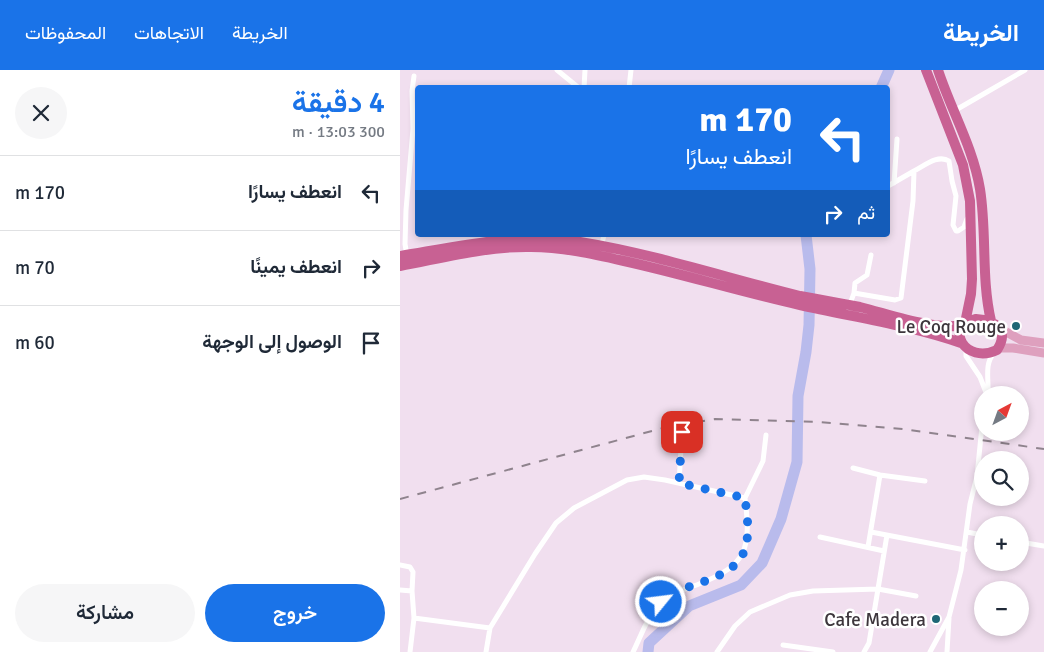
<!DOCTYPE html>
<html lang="ar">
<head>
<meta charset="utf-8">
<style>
	body { margin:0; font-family:Signika,Vazirmatn,sans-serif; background:#f6f6f7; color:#1f2937; direction:rtl; height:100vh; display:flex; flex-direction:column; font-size:19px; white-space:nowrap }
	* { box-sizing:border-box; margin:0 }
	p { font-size:16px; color:#747a83 }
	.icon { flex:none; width:28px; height:28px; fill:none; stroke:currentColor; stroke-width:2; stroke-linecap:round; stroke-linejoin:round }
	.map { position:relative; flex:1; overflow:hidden; direction:ltr }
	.panel { display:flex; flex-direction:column; background:#fff; width:400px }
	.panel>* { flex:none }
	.banner { position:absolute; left:15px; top:15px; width:475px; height:152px; border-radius:5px; box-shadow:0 2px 8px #0003; direction:rtl; background:#1a73e8; color:#fff; overflow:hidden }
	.needle { width:32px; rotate:41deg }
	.fabs { position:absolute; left:574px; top:316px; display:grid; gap:10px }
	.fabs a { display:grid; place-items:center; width:55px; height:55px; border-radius:50%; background:#fff; box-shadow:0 2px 8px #0003; font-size:25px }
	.pin { position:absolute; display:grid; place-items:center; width:42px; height:42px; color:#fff; margin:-21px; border-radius:10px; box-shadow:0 2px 8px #0006 }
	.me { position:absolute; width:55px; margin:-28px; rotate:61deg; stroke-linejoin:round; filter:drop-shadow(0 0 4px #0008) }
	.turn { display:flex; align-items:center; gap:18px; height:105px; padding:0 15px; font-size:22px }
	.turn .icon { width:65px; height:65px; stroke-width:2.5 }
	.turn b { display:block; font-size:35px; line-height:42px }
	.then { display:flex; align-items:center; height:48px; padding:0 15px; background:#0003; gap:10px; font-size:19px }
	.round { display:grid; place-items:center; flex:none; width:52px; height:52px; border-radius:26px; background:#f6f6f7 }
	.head { display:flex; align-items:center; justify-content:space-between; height:85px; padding:0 15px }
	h1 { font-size:30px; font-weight:600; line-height:38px; color:#1a73e8 }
	.primary-button { display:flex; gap:10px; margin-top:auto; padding:10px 15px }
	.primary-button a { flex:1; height:58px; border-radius:30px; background:#1a73e8; color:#fff; font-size:20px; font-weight:600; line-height:58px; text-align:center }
	.primary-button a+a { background:#f6f6f7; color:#1f2937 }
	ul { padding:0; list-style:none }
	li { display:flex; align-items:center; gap:15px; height:75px; padding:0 15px; border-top:1px solid #e0e1e3 }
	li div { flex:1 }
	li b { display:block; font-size:19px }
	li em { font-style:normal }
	header { display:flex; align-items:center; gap:30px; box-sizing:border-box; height:70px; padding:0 25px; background:#1a73e8; color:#fff }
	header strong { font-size:24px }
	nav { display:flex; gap:28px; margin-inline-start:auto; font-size:18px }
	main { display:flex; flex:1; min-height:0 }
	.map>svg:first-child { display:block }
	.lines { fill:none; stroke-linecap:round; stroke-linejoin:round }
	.river { stroke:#b9bbec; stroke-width:11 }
	.street { stroke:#fff; stroke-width:5 }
	.primary { stroke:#dea0be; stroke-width:9 }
	.highway { stroke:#c86193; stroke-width:10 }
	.rail { stroke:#8f838d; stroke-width:2; stroke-dasharray:9 9; stroke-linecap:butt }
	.route { stroke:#1a73e8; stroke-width:9; stroke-dasharray:0 16.2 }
	.poi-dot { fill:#1e6675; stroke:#fff; stroke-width:2 }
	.labels { text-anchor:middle; stroke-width:5; stroke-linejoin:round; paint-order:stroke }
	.poi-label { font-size:19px; fill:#3d363c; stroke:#fff; text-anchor:end }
</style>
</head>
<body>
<header>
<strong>الخريطة</strong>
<nav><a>الخريطة</a><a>الاتجاهات</a><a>المحفوظات</a></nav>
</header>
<main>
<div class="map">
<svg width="644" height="582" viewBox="0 0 644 582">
	<rect width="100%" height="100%" fill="#f1dfef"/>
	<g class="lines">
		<path class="river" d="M481,18L489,0
			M248,582L249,573L289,536L341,515L362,493L381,449L397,392L398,326L406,282L409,255L410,199L406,165"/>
		<path class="street" d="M157,0L179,18
			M184,18L185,0
			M229,18L231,0
			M554,41L625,0
			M494,113L497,69
			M488,116L514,101
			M201,178L204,165
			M7,186L5,174L6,140L13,59L12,21L14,6
			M454,223L455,213L467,205L471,185
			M450,234L454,223L495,230L501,228L513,131L514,101C524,96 538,84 549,91L552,111L556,126L553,155L556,161H558L564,157L567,149
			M566,279V286L580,307L587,325
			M588,325C589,310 584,294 594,283
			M453,398L480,405L525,411
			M279,413L282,362
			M345,428L363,391L366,365
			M471,462L565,480
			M567,462L582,465
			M420,467L484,481
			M620,472L644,476
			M468,477L480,405
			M0,495L10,497L13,502L12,521L14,548L10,582
			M0,520L12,521
			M14,548L90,558
			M383,575L433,582
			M86,582L90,558L135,484L156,453L174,438L227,410L244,407L265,410L345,428C351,478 348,495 299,514C286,519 271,522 261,532C248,545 241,566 233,582
			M317,582L335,556L350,542L390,525L413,521L478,519L516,526
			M464,582L469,573L487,465
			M530,582L549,547L561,500L570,434L577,406L582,356
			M547,582L549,548"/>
		<path class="primary" d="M599,258L621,270L644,273
			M598,278H613L644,283"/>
		<path class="highway" d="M526,0L563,95L570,131L572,209L571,224L565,253
			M538,0C551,40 573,77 580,119C587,163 581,208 591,251
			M0,186C60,176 119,162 180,172C254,184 327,208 400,226C420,230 440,233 460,237C489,244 535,261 564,255
			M0,196C43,188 87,176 131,177C162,177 193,184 224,191C283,204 341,222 400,235C453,247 509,255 561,273
			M576,249C595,250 610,260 597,280C565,295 543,256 576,249Z"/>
		<path class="rail" d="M0,429L263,358L315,349L420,352L503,359L644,379"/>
	</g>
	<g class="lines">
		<path class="route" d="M261,532C267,528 272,524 278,521C301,511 336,506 345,479C350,463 347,445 345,428L279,413L282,362"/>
	</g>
	<g class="poi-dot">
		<circle cx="616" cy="256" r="5"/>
		<circle cx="536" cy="549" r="5"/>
	</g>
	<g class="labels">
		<g class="poi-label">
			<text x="606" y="263">Le Coq Rouge</text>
			<text x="526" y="556">Cafe Madera</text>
		</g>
	</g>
</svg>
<div class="fabs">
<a><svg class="needle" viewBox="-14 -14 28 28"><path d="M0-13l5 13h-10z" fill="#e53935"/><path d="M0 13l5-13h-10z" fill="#747a83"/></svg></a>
<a><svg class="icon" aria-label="search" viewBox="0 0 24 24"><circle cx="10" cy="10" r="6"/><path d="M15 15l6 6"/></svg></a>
<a>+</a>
<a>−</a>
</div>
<div class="pin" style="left:282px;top:362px;background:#d93025"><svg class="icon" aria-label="arrive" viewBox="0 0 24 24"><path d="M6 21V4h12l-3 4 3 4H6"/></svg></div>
<svg class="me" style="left:261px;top:532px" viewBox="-20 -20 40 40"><circle r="17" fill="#1a73e8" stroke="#fff" stroke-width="3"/><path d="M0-11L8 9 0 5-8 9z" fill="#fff"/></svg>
<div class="banner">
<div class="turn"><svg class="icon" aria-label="left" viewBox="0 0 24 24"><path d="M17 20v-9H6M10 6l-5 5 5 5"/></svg><div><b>170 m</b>انعطف يسارًا</div></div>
<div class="then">ثم<svg class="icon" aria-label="right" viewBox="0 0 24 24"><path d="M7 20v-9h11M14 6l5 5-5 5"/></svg></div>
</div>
</div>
<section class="panel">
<div class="head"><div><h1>4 دقيقة</h1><p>300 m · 13:03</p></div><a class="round"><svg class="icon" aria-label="close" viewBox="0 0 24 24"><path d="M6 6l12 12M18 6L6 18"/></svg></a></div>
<ul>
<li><svg class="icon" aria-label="left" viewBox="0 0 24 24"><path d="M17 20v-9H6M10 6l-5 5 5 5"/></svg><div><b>انعطف يسارًا</b></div><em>170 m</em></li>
<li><svg class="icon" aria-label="right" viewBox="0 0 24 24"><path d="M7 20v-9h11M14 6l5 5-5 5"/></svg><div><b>انعطف يمينًا</b></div><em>70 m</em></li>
<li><svg class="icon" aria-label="arrive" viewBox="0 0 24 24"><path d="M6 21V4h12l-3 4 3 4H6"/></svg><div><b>الوصول إلى الوجهة</b></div><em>60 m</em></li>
</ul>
<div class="primary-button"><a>خروج</a><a>مشاركة</a></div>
</section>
</main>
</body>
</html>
